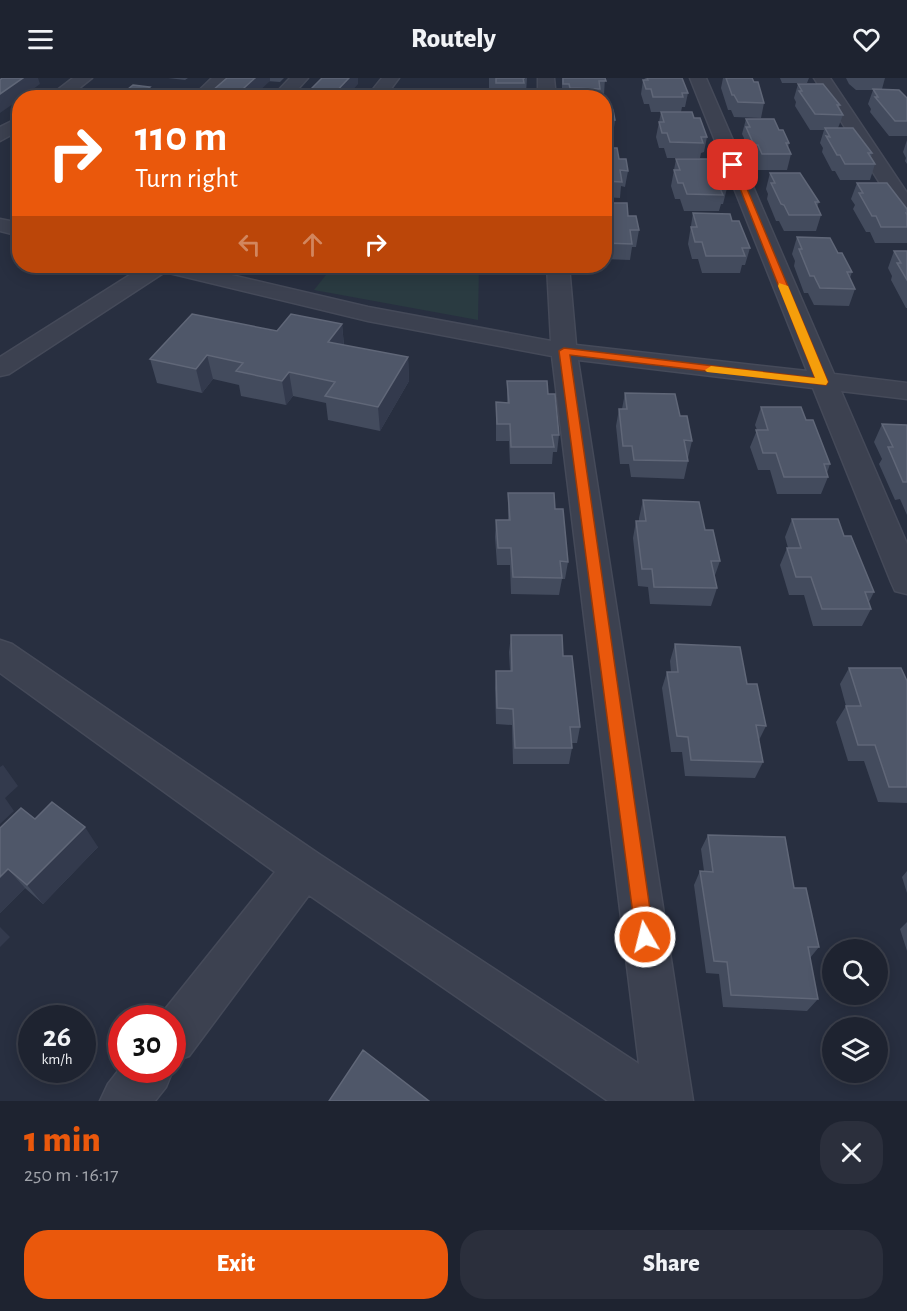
<!DOCTYPE html>
<html lang="en">
<head>
<meta charset="utf-8">
<style>
	body { margin:0; font-family:"Alegreya Sans",sans-serif; background:#2b2f3c; color:#f1f3f6; height:100vh; display:flex; flex-direction:column; font-size:22px; white-space:nowrap }
	* { box-sizing:border-box; margin:0 }
	p { font-size:20px; color:#a1a4ab }
	.icon { flex:none; width:33px; height:33px; fill:none; stroke:currentColor; stroke-width:2; stroke-linecap:round; stroke-linejoin:round }
	.map { position:relative; height:1023px; overflow:hidden }
	.panel { display:flex; flex-direction:column; background:#1e2330; flex:1 }
	.panel>* { flex:none }
	.hud { position:absolute; left:12px; top:12px; width:600px; height:183px; border-radius:24px; box-shadow:0 3px 15px #0003,0 0 0 2px #3c404c; background:#ea580c; color:#fff; overflow:hidden }
	.tools { position:absolute; left:822px; top:861px; display:grid; gap:12px }
	.tools a { display:grid; place-items:center; width:66px; height:66px; border-radius:50%; background:#1e2330; box-shadow:0 3px 15px #0003,0 0 0 2px #3c404c; font-size:30px }
	.speed { position:absolute; left:18px; top:927px; display:flex; gap:12px; font-size:30px; font-weight:700; text-align:center }
	.speed>* { display:grid; place-content:center; width:78px; height:78px; border-radius:50%; background:#1e2330; box-shadow:0 3px 15px #0003,0 0 0 2px #3c404c; line-height:1 }
	.speed small { font-size:15px; font-weight:400 }
	.speed .limit { border:9px solid #d22; background:#fff; color:#111 }
	.pin { position:absolute; display:grid; place-items:center; width:51px; height:51px; color:#fff; margin:-26px; border-radius:12px; box-shadow:0 3px 9px #0006 }
	.me { position:absolute; width:66px; margin:-33px; rotate:352deg; stroke-linejoin:round; filter:drop-shadow(0 0 4px #0008) }
	.turn { display:flex; align-items:center; gap:21px; height:126px; padding:0 24px; font-size:27px }
	.turn .icon { width:78px; height:78px; stroke-width:2.5 }
	.turn b { display:block; font-size:42px; line-height:51px }
	.lanes { display:flex; align-items:center; height:57px; padding:0 24px; background:#0003; justify-content:center; gap:30px; direction:ltr }
	.lanes .off { opacity:.35 }
	.round { display:grid; place-items:center; flex:none; width:63px; height:63px; border-radius:24px; background:#2b2f3c }
	.headline { display:flex; align-items:center; justify-content:space-between; height:102px; padding:0 24px }
	h1 { font-size:36px; font-weight:800; line-height:45px; color:#ea580c }
	.primary-button { display:flex; gap:12px; margin-top:auto; padding:12px 24px }
	.primary-button a { flex:1; height:69px; border-radius:24px; background:#ea580c; color:#fff; font-size:24px; font-weight:800; line-height:69px; text-align:center }
	.primary-button a+a { background:#2b2f3c; color:#f1f3f6 }
	header { display:flex; justify-content:space-between; align-items:center; height:78px; padding:0 24px; background:#1e2330; font-size:27px; font-weight:800 }
	.map>svg:first-child { display:block }
	.green { fill:#2a3b41 }
	.lines { fill:none; stroke-linecap:round; stroke-linejoin:round }
	.street-casing { stroke:#454a59; stroke-width:3 }
	.street { fill:#3c4150; fill-rule:evenodd }
	.wall { fill:#434b5d }
	.shaded-wall { fill:#333a4d }
	.building { fill:#4f5769; stroke:#606778; stroke-width:1.5 }
	.route { fill:#ea580c; stroke:#983908; stroke-width:1.5 }
	.slow { fill:#f59e0b }
</style>
</head>
<body>
<header><svg class="icon" aria-label="menu" viewBox="0 0 24 24"><path d="M4 6h16M4 12h16M4 18h16"/></svg>Routely<svg class="icon" aria-label="heart" viewBox="0 0 24 24"><path d="M12 20l-8-8c-3-5 5-10 8-4 3-6 11-1 8 4z"/></svg></header>
<div class="map">
<svg width="907" height="1023" viewBox="0 0 907 1023">
	<rect width="100%" height="100%" fill="#282f40"/>
	<path class="green" d="M333,188H479L478,242L314,212Z"/>
	<g class="lines">
		<g class="street-casing">
			<path id="street" d="M73,0H92L67,20H47Z
				M212,0H230L210,20H191Z
				M290,0H308L290,20H271Z
				M382,0H399L384,20H366Z
				M538,0H554L556,20H538Z
				M690,0H706L834,296L907,305V321L841,313L907,466V516L895,513L891,504L813,310L578,282L693,1023H608L309,817L189,978L172,984V940H158L275,794L0,595V562L12,566L319,776L639,986L552,278L368,243L165,194L9,296L0,298V279L144,188H193L368,229L551,263L547,188H569L576,267L807,293Z
				M814,0H830L907,115V137L900,135L896,131Z
				M20,39V52L0,63V49Z
				M0,141L20,145V158L0,153Z
				M122,988V992H173L166,1009L155,1023H100L108,1006Z"/>
		</g>
		<use href="#street" class="street"/>
	</g>
	<path class="wall" d="M168,0H188L185,2Z
		M227,0H284L280,4Z
		M489,0H527L526,15H523V20H495L496,18L495,11H489Z
		M562,0H605L604,17H600L599,20H562Z
		M645,0H682L688,15L685,29H682L681,34L694,40L707,59L704,74L701,75L700,80H667L664,70H659L656,59L661,34H651L649,26H644L641,16L643,2H644Z
		M717,0H752L764,25L761,40L734,39L731,32H728L721,10L723,0Z
		M780,0H809L807,5H782Z
		M846,0H885L882,11L907,20V58H889L870,34L871,31L868,26L873,12H856L849,6Z
		M798,6L840,27L839,31L843,37L838,50L872,75L871,79L875,86L870,102H840L835,93H832L822,74L823,70L820,65L824,52H810L795,28L796,24L794,20Z
		M604,23L607,32L615,42L613,57H608L607,67H604Z
		M746,41L779,52L789,65L788,70L791,76L787,92H758L754,83H751L743,65L744,60L742,56Z
		M907,62V86L905,83L906,80L903,74Z
		M604,70L619,81L628,93L625,109L621,108L620,120L604,119Z
		M676,81L713,88L727,110L723,126H721L719,133H684L680,121H675L671,108Z
		M770,95L819,124L817,129L821,137L816,153H784L779,143H776L767,121L768,116L766,111Z
		M857,105L907,131V165H875L870,154H866L853,131L855,127L851,121Z
		M604,125L628,138L639,152L636,169H632L630,182L604,181Z
		M693,135L732,143L750,170L745,187H742L740,195H702L698,181H692L688,166Z
		M797,159L838,175L852,194L850,200L855,211L849,228L814,227L808,215H804L794,188L795,183L792,176Z
		M894,173H907V230H906L891,202L892,198L888,190Z
		M342,246L344,267L408,279L409,303L380,353L328,342L326,325L293,318L286,327L241,318L239,307L213,301L202,315L157,305L150,281L277,253Z
		M507,303L548,316L559,357L557,374H553L552,386H510L509,363H496V324L507,325Z
		M625,315L680,338L692,363L688,380V383L684,401L631,399L629,386H620L616,348L619,331H622Z
		M761,329L806,342L830,386L827,395L828,399L821,416H777L770,392H758L750,369L757,352L755,347Z
		M882,346L907,347V437L900,421L895,422L879,386L882,381L874,364Z
		M508,415L555,431L568,484L565,501H562L559,517L511,516L510,487H497L495,459L496,442H508Z
		M643,422L705,452L720,483L714,500L717,510L711,528L650,526L648,509L638,508L633,460L636,443H639V440Z
		M792,441L844,458L874,514L869,524L871,531L862,548H813L804,517H789L780,487L787,470H788L785,459Z
		M511,557L563,578L580,649L577,665H572V670L569,686H513L512,647L496,646L495,610L496,593H510L509,574Z
		M675,566L747,606L766,648L759,662L763,684L755,700L685,698L682,674H671L662,610L667,594H671L670,583Z
		M849,590L907,603V725L878,724L864,683H848L836,644L846,628L840,606Z
		M35,741L98,769L43,826L25,810L0,835V750Z
		M708,757L794,810L819,869L810,880L818,921L807,933L723,929L719,896L706,895L694,807L700,793H704L701,771Z
		M907,793V815L902,799Z
		M907,844V873L900,851Z"/>
	<path class="shaded-wall" d="M23,0H38L40,6L21,20H20V21L0,35V16Z
		M255,0H270V3L252,20H233Z
		M349,0H358V6L346,20H330Z
		M150,9L153,20H145L143,15Z
		M342,246L344,270L328,264Z
		M207,277L213,301L202,315L196,291Z
		M408,279L409,303L380,353L378,329Z
		M289,294L293,318L286,327L282,303Z
		M3,687L18,708L5,720L14,733L0,746V689Z
		M85,749L98,769L43,826L27,807Z
		M8,791L25,810L0,835V799Z
		M0,849L10,859L0,869Z"/>
	<path class="building" d="M2,0H23L0,16V2Z
		M227,0H255L233,20H204Z
		M322,0H349L330,20H302Z
		M496,0H525H523L524,5H496Z
		M563,0H605L606,3H599L600,11L570,10L569,6H563Z
		M647,0H682L688,15H682L683,19H653L651,11H646L643,2H648Z
		M726,0H752L754,4H758L764,25L738,24L734,17H732Z
		M798,6H823L840,27H837L843,37L815,36L799,13H802Z
		M133,7L150,9L143,15L151,16L147,20H117Z
		M873,11L899,12L907,20V43H895L875,19H878Z
		M495,18L522,19V20H495Z
		M604,23H606L607,32H613L615,42H608L609,51H604Z
		M661,34H692L694,40H700L707,59H701L703,65L670,64L667,55H662L659,44H664Z
		M746,41H774L779,52H783L789,65H786L791,76H762L758,67H754L746,49H750Z
		M825,50H853L872,75H868L875,86H845L840,77H837L826,58L830,59Z
		M604,70H617L619,81H626L628,93L620,92L622,104L604,103Z
		M676,81H710L713,88H719L727,110H720L723,117L687,116L683,105H678L674,92H680Z
		M770,95H800L819,124H815L821,137H789L784,127L781,126L771,105H775Z
		M857,105H887L907,131V135H906L907,137V149H881L876,138H872L859,115H863Z
		M604,125H627L628,138H636L639,152H630L632,166L604,165Z
		M693,135L730,136L732,143H739L750,170H742L745,178H706L702,164H695L691,149H697Z
		M797,159L830,160L838,175H842L852,194H847L855,211L820,210L814,198H810L799,171H802Z
		M894,173H907V202L897,185H901Z
		M192,236L277,253L291,236L342,246L328,264L408,279L378,329L325,318L335,304L289,294L282,303L236,293L243,285L207,277L196,291L150,281Z
		M507,303H547L548,316H555L559,357H552L554,369H511L510,346H497L496,324L509,325Z
		M625,315L675,316L680,338H687L692,363L684,362L688,383L634,382L632,368H623L619,331H627Z
		M761,329H801L806,342H813L830,386H824L828,399H784L776,375H763L756,352H768Z
		M882,346L907,347V404H903L888,369H893Z
		M508,415H554L555,431H563L568,484L560,483L562,500L513,499L511,470H498L496,442H510Z
		M643,422L699,424L705,452H713L720,483H711L717,510L654,509L652,491H642L636,443H646Z
		M792,441H838L844,458H851L874,514H865L871,531H822L811,499H796L787,470H801Z
		M511,557H562L563,578H572L580,649H570L572,670H515L513,631L497,630L496,593H512Z
		M675,566L740,569L747,606H757L766,648L756,647L763,684L691,682L688,659L677,658L667,594H678Z
		M849,590H901L907,603V709H889L875,667H858L846,628H861Z
		M52,724L85,749L27,807L8,791L0,799V750L21,730L35,741Z
		M708,757L785,759L794,810H806L819,869H808L818,921L731,917L727,884L714,883L700,793L713,794Z
		M363,972L429,1023H329Z"/>
	<path class="route" d="M730,85L737,87L828,304L826,307L570,277L654,859L652,865L645,868L639,865L636,859L559,273L564,270L815,300Z"/>
	<path class="slow" d="M779,205L788,208L828,304L826,307L707,294L705,292L711,288L815,300L778,208Z"/>
</svg>
<div class="tools">
<a><svg class="icon" aria-label="search" viewBox="0 0 24 24"><circle cx="10" cy="10" r="6"/><path d="M15 15l6 6"/></svg></a>
<a><svg class="icon" aria-label="layers" viewBox="0 0 24 24"><path d="M12 4l9 5-9 5-9-5zM3 14l9 5 9-5"/></svg></a>
</div>
<div class="speed"><div>26<small>km/h</small></div><div class="limit">30</div></div>
<div class="pin" style="left:733px;top:87px;background:#d93025"><svg class="icon" aria-label="arrive" viewBox="0 0 24 24"><path d="M6 21V4h12l-3 4 3 4H6"/></svg></div>
<svg class="me" style="left:645px;top:859px" viewBox="-20 -20 40 40"><circle r="17" fill="#ea580c" stroke="#fff" stroke-width="3"/><path d="M0-11L8 9 0 5-8 9z" fill="#fff"/></svg>
<div class="hud">
<div class="turn"><svg class="icon" aria-label="right" viewBox="0 0 24 24"><path d="M7 20v-9h11M14 6l5 5-5 5"/></svg><div><b>110 m</b>Turn right</div></div>
<div class="lanes"><svg class="icon off" aria-label="left" viewBox="0 0 24 24"><path d="M17 20v-9H6M10 6l-5 5 5 5"/></svg><svg class="icon off" aria-label="ahead" viewBox="0 0 24 24"><path d="M12 20V5M6 11l6-6 6 6"/></svg><svg class="icon" aria-label="right" viewBox="0 0 24 24"><path d="M7 20v-9h11M14 6l5 5-5 5"/></svg></div>
</div>
</div>
<section class="panel">
<div class="headline"><div><h1>1 min</h1><p>250 m · 16:17</p></div><a class="round"><svg class="icon" aria-label="close" viewBox="0 0 24 24"><path d="M6 6l12 12M18 6L6 18"/></svg></a></div>
<div class="primary-button"><a>Exit</a><a>Share</a></div>
</section>
</body>
</html>
